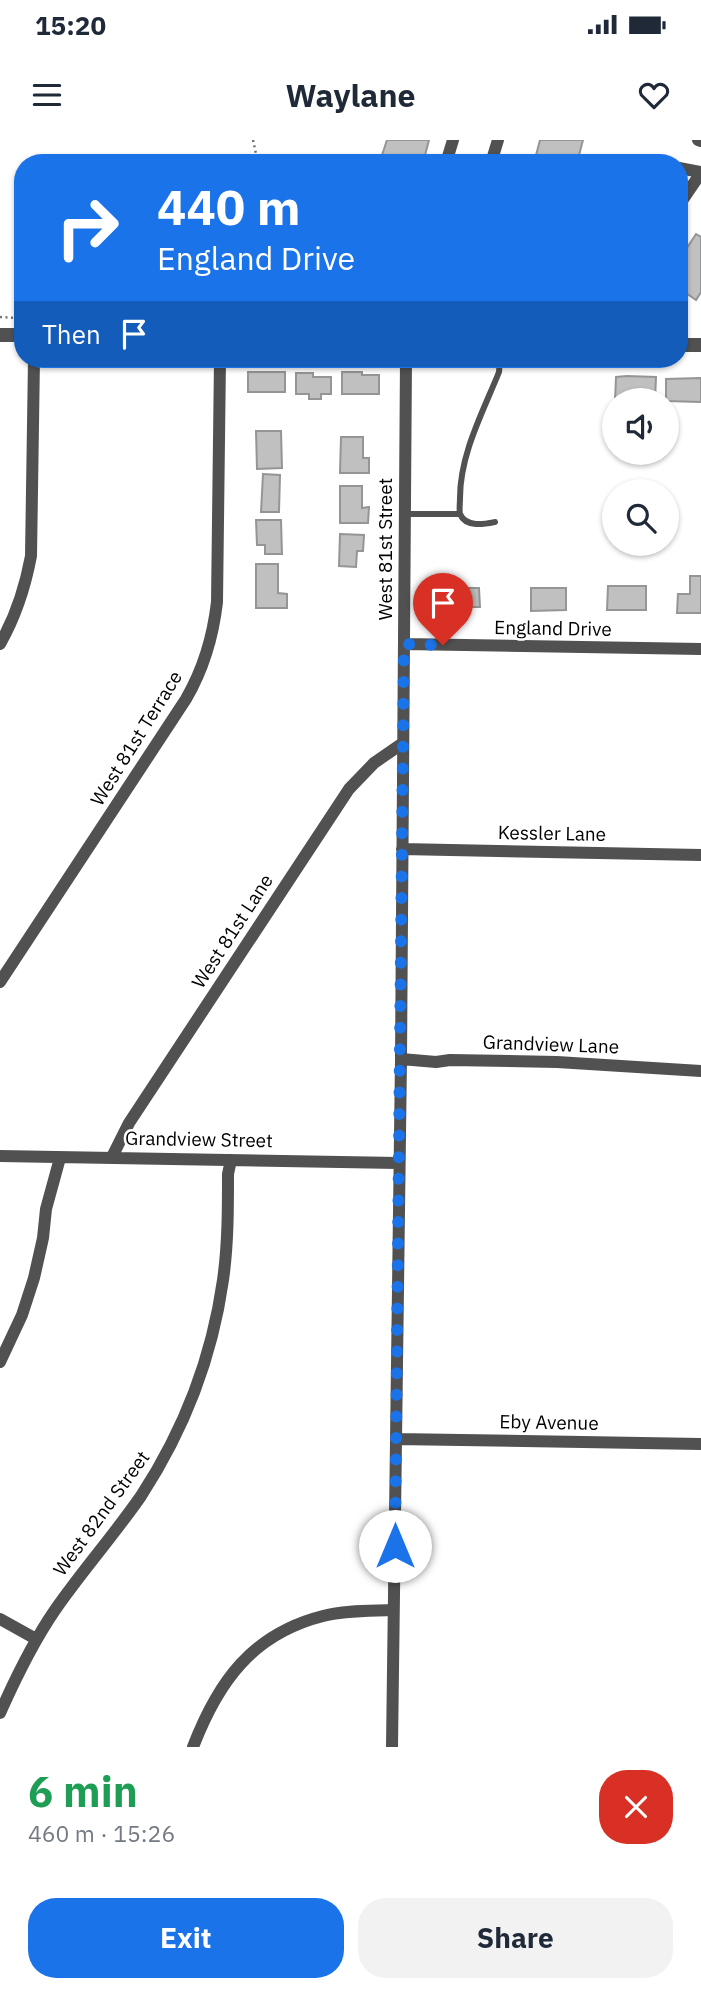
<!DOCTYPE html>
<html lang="en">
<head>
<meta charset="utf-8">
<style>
	body { margin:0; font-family:"IBM Plex Sans",sans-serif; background:#f2f2f3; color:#1f2937; height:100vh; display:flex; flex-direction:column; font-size:26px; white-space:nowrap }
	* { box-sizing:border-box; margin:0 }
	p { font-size:23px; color:#747a83 }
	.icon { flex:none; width:38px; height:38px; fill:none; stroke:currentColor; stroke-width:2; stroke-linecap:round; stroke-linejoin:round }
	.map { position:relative; height:1607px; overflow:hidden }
	.sheet { display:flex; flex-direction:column; background:#fff; flex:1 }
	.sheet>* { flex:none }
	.hud { position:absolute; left:14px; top:14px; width:674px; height:214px; border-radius:28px; box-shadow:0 2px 5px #0004; background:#1a73e8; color:#fff; overflow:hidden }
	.tools { position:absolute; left:602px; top:248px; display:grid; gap:14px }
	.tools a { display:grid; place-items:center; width:77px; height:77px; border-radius:50%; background:#fff; box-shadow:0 2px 5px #0004; font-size:35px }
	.pin { position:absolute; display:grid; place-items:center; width:60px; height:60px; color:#fff; margin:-72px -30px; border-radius:50% 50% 50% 0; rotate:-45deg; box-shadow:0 0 7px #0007 }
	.pin .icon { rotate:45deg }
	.me { position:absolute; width:77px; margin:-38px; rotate:0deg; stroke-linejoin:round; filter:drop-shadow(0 0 5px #0008) }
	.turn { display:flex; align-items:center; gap:24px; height:147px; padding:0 28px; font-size:32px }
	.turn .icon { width:91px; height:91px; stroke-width:2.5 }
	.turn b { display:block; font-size:49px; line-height:60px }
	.then { display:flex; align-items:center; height:66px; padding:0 28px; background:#0003; gap:14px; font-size:26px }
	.round { display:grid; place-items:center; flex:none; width:74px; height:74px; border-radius:28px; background:#f2f2f3 }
	.head { display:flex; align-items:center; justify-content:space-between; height:119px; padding:0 28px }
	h1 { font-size:42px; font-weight:700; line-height:52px; color:#1e9e55 }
	.button { display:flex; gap:14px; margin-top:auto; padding:14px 28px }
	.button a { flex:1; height:80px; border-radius:28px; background:#1a73e8; color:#fff; font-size:28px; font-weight:700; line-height:80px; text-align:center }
	.button a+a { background:#f2f2f3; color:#1f2937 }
	.status { display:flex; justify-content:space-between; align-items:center; height:49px; padding:0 35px; background:#fff; direction:ltr }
	.status svg { height:19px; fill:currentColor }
	header { display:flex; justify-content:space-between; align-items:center; height:91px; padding:0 28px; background:#fff; font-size:32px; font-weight:700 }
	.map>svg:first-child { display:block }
	.building { fill:#c0c0c0; stroke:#959595; stroke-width:2 }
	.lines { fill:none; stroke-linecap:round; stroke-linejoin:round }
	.path { stroke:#737373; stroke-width:2.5; stroke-dasharray:2 3.5; stroke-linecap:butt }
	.service { stroke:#515151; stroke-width:6 }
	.minor { stroke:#515151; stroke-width:12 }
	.tertiary { stroke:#515151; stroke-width:14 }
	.route { stroke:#1a73e8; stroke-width:12; stroke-dasharray:0 21.6 }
	.labels { text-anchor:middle; stroke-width:5; stroke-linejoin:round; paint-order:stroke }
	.street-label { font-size:19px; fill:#000; stroke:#fff }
</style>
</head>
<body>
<div class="status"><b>15:20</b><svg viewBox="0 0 49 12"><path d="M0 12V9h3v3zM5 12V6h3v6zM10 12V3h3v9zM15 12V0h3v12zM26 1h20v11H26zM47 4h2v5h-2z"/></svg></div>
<header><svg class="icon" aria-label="menu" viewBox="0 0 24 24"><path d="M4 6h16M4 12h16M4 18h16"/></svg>Waylane<svg class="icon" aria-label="heart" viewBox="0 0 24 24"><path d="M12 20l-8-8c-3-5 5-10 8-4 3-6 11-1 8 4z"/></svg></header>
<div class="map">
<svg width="701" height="1607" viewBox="0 0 701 1607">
	<rect width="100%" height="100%" fill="#fff"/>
	<path class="building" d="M387,0H429L423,23H407L382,15Z
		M540,0H583L577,23H534Z
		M696,94L701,97V152L696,160L679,148V120Z
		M248,232H285V252H248Z
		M342,232H362V235H379V254H342Z
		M296,233H313V237H331V254H321V259H309V254H296Z
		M627,236L656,237L655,261H615L616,237Z
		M701,238V262L666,261V239Z
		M256,291H281L282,328L257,329Z
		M341,297H363V318H369V333H340Z
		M263,334L280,335L279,372H261Z
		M340,346H362V368L369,367L368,383H340Z
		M256,380H281L282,414H265V405H257Z
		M340,394L364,395L363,411H357L356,427L339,426Z
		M256,424H278V453L287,454V468H256Z
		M690,436H701V473H677L678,454H690Z
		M608,446H646V470H607Z
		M442,448H479L480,467H442Z
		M531,448H566V470L531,471Z"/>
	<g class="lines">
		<path class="path" d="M253,0L258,23
			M0,177L16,178L20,175L23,120"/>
		<path class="service" d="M406,374H460
			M495,382C485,384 466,388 460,374C459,370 460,363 460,358C460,314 483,272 499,232L500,219"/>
		<path class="minor" d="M698,0L701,1
			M446,23L453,0
			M491,23L498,0
			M679,28L701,32
			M679,65L701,33
			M0,504C16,476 25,448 31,416L34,219
			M404,504L701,509
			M402,709L701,715
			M0,842L186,559C204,528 213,497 217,462L220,219
			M401,919L436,922L450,920L557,922L701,931
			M0,1016L398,1023
			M112,1017L129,983L349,649L374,623L403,603
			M0,1222L22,1175L34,1138L43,1098L46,1069L60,1018
			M396,1299L701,1304
			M0,1479L36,1499
			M0,1573C16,1537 33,1502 55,1470C82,1431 114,1395 141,1356C184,1290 212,1218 223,1140C228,1105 228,1070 228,1034L231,1020
			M193,1607C218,1542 252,1494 323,1476C346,1470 370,1471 393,1470
			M392,1607L401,919L406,219"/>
		<path class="tertiary" d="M0,195H23
			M679,205H701"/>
	</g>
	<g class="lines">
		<path class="route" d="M395,1406L404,504L443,505"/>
	</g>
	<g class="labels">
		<g class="street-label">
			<text transform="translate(385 409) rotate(-90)" y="7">West 81st Street</text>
			<text transform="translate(553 488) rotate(1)" y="7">England Drive</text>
			<text transform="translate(136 598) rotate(-58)" y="7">West 81st Terrace</text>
			<text transform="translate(552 693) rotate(1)" y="7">Kessler Lane</text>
			<text transform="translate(232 791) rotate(-57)" y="7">West 81st Lane</text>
			<text transform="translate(551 904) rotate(2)" y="7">Grandview Lane</text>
			<text transform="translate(199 999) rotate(1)" y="7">Grandview Street</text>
			<text transform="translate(549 1282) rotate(1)" y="7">Eby Avenue</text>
			<text transform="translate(101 1373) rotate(-54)" y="7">West 82nd Street</text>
		</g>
	</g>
</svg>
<div class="tools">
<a><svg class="icon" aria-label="sound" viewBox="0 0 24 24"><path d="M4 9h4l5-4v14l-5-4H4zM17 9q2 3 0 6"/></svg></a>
<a><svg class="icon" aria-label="search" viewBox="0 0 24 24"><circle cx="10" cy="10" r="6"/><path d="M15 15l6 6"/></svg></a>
</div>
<div class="pin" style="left:443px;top:505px;background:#d93025"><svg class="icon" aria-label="arrive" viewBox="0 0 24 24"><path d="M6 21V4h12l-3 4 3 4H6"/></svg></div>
<svg class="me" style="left:395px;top:1406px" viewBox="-20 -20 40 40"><circle r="19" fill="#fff"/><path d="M0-13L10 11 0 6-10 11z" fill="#1a73e8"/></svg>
<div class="hud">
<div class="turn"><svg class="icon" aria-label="right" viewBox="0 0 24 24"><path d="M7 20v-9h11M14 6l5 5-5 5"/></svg><div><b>440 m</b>England Drive</div></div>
<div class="then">Then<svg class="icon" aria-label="arrive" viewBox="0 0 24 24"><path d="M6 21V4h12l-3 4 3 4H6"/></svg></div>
</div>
</div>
<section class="sheet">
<div class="head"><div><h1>6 min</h1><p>460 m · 15:26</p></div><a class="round" style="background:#d93025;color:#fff"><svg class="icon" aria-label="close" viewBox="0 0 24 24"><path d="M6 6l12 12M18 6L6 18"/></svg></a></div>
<div class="button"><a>Exit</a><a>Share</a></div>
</section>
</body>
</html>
